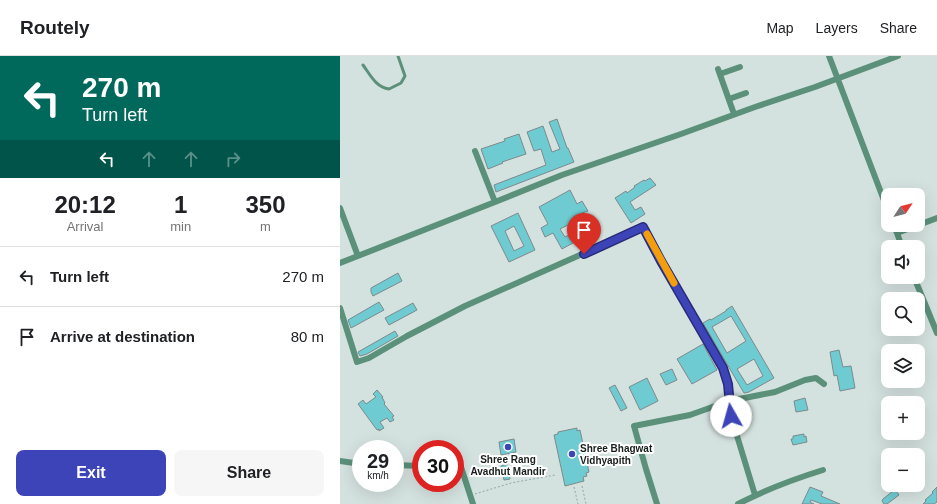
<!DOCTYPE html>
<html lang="en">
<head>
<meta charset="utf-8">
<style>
	body { margin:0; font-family:Arial,sans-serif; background:#f6f6f6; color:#202124; height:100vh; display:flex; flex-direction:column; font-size:15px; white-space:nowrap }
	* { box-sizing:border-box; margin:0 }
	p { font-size:13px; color:#757577 }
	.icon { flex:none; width:22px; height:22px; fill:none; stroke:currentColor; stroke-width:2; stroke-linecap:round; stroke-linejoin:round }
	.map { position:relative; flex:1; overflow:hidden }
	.details { display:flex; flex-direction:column; background:#fff; width:340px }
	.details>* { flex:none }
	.top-card { background:#00695c; color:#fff; overflow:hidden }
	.needle { width:26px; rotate:54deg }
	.controls { position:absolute; left:541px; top:132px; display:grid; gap:8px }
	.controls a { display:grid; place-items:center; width:44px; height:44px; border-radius:8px; background:#fff; box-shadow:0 4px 16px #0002; font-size:20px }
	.speed { position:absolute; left:12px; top:384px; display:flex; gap:8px; font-size:20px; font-weight:700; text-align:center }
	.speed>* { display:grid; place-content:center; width:52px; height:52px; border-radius:50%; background:#fff; box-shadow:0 4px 16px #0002; line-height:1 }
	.speed small { font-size:10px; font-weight:400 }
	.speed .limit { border:6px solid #d22; background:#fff; color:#111 }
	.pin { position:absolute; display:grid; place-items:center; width:34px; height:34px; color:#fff; margin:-41px -17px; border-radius:50% 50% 50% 0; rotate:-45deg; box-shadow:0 0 4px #0007 }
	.pin .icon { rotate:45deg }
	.me { position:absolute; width:44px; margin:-22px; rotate:353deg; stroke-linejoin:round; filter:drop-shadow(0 0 3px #0008) }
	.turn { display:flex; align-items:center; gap:14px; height:84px; padding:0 16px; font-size:18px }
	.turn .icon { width:52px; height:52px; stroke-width:2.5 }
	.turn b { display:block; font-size:28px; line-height:34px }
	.lanes { display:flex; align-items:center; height:38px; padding:0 16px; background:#0003; justify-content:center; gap:20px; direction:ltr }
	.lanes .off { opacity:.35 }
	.eta { display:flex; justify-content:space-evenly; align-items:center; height:68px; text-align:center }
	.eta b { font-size:24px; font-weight:700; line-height:28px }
	.button { display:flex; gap:8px; margin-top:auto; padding:8px 16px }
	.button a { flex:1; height:46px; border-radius:8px; background:#3d44b8; color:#fff; font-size:16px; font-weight:700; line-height:46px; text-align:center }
	.button a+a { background:#f6f6f6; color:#202124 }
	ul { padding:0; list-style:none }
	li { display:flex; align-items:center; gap:12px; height:60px; padding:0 16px; border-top:1px solid #e0e0e0 }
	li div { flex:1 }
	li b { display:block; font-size:15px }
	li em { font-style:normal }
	header { display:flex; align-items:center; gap:24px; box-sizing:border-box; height:56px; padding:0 20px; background:#fff; border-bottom:1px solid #e0e0e0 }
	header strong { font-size:19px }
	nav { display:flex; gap:22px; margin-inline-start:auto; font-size:14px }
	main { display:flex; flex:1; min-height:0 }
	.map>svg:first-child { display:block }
	.building { fill:#6ecbd2; stroke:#7d8a8b; fill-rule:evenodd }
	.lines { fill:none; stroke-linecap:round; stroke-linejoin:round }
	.path { stroke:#97a3a0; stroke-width:1; stroke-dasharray:2 2; stroke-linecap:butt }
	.lane { stroke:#5b917a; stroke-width:3 }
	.street { stroke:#5b917a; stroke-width:6 }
	.route-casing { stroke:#282c78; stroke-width:10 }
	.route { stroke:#3d44b8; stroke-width:7 }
	.slow { stroke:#f59e0b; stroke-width:7 }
	.poi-dot { fill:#3d44b8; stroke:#fff; stroke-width:1.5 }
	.labels { text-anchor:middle; stroke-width:4; stroke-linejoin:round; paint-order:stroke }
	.poi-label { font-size:10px; font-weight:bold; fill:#181e1d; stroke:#fff; text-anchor:start }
</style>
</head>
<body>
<header>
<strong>Routely</strong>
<nav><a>Map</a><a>Layers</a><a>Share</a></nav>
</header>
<main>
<section class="details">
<div class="top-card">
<div class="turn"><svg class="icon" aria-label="left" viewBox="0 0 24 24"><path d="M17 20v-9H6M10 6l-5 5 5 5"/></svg><div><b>270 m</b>Turn left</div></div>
<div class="lanes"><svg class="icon" aria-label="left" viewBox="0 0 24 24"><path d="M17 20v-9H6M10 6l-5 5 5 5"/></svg><svg class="icon off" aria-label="ahead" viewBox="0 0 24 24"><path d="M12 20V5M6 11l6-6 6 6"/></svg><svg class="icon off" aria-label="ahead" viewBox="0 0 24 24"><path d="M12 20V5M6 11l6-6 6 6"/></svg><svg class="icon off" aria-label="right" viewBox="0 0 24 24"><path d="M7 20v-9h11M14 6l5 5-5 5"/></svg></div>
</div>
<div class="eta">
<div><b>20:12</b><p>Arrival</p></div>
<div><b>1</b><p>min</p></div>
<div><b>350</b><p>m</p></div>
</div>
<ul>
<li><svg class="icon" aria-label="left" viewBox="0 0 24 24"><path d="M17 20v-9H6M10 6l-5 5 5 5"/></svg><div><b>Turn left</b></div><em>270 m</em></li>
<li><svg class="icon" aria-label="arrive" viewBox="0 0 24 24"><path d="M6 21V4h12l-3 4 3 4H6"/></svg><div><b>Arrive at destination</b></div><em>80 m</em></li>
</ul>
<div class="button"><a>Exit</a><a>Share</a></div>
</section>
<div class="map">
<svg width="597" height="448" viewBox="0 0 597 448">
	<rect width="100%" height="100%" fill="#d4e2df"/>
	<path class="building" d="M217,63L227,92H228L234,106L156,136L154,129L206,109L201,93L194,95L187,76L203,70L212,96L220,93L209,66Z
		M179,78L186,98L162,106L163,107L148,113L141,93L165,85L164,83Z
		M310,122L316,129L290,146L295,154L301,151L305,158L291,167L275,142L286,135L287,137L295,131L294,130L304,124L305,125Z
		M230,134L237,148L242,145L248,155L242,157L253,176L222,193L213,177L205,181L201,172L208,168L199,151ZM236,165L240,173L225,181L220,173Z
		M178,157L195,194L169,206L151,170ZM174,170L184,190L174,195L165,175Z
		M58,217L62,225L33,240L31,236V232Z
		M39,246L44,254L11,272L8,264Z
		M73,247L77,254L49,269L45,262Z
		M392,250L434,322L409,336L404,337L363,267L370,263L371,264L386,255V254ZM391,260L406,285L387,297L372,271ZM414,303L423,320L407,329L397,313Z
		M55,275L58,280L27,298L20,300L18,296Z
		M363,288L377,314L352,328L337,303Z
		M499,294L503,311L511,310L515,332L500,335L497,319L494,320L490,296Z
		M332,313L337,324L326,329L320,318Z
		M307,322L318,345L300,354L289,331Z
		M275,329L287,352L281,355L269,332Z
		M37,334L43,341H42L45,347L44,348L54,360L52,361L54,364L50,366L47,362L40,366L44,372L39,375V373L37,374L18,348L23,344L26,348L36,341L33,338Z
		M465,342L468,354L456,356L454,345Z
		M237,372V375L240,374L249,416L246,417L247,420L243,421L244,425L225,430L214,379L218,378V376Z
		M464,378V381L466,380L467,386L453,389L451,383H453V380Z
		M174,383L176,396L161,399L159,386Z
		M167,408L170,423L164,424L161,410Z
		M470,431L483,436L481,440L500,448H482L471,444L470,446L474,448H462Z
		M597,431V446L594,448H583L586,445L585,444L593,437L592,436Z
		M553,435H556L559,439L547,448H544L542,445L543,443Z"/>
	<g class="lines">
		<path class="path" d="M242,430L246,448
			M234,431L238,448
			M135,438L171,427L215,419"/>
		<path class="lane" d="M23,9C31,20 36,31 49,33L61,27L65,20L58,0"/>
		<path class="street" d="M489,0L548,155
			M378,13L394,58
			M380,18L400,11
			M389,43L406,37
			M135,95L155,146L222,119L341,78L415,51L475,31L558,0
			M0,152L18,200
			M553,169L557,177
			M562,191L557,177L597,162
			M0,207L155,146
			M574,221L597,277
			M0,252L17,306L29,302L67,280L125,250L303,171L321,205L383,312L388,328L391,360L415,439
			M0,405L21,408
			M55,409L81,410
			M115,411H121L133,448
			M317,448L306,413L294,370L350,359L389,345L435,336L465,324L476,322L484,328
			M398,448C425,434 454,423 483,414"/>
	</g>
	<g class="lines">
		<g class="route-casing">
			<path id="route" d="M244,198L303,171L321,205L383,312L388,328L391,360"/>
		</g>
		<use href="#route" class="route"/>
		<path class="slow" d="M307,178L334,227"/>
	</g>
	<g class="poi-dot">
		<circle cx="168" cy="391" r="4"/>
		<circle cx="232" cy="398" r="4"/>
	</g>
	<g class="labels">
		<g class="poi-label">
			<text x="240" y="396">Shree Bhagwat<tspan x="240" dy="12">Vidhyapith</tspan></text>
			<text x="168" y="407" text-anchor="middle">Shree Rang<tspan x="168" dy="12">Avadhut Mandir</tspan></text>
		</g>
	</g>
</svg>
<div class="controls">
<a><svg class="needle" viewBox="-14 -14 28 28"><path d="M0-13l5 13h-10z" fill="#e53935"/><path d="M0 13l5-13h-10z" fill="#757577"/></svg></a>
<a><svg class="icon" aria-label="sound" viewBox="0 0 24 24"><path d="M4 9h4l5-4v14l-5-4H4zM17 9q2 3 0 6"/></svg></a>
<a><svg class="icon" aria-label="search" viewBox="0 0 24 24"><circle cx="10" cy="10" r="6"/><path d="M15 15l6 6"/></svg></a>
<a><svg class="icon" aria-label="layers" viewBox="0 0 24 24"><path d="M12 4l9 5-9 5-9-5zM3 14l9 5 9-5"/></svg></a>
<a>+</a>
<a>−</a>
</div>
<div class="speed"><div>29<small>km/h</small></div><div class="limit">30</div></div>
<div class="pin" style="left:244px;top:198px;background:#d93025"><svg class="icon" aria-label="arrive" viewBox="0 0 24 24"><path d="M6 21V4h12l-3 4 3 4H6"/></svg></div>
<svg class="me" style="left:391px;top:360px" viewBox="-20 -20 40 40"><circle r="19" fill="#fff"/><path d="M0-13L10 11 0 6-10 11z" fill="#3d44b8"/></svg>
</div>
</main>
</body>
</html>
